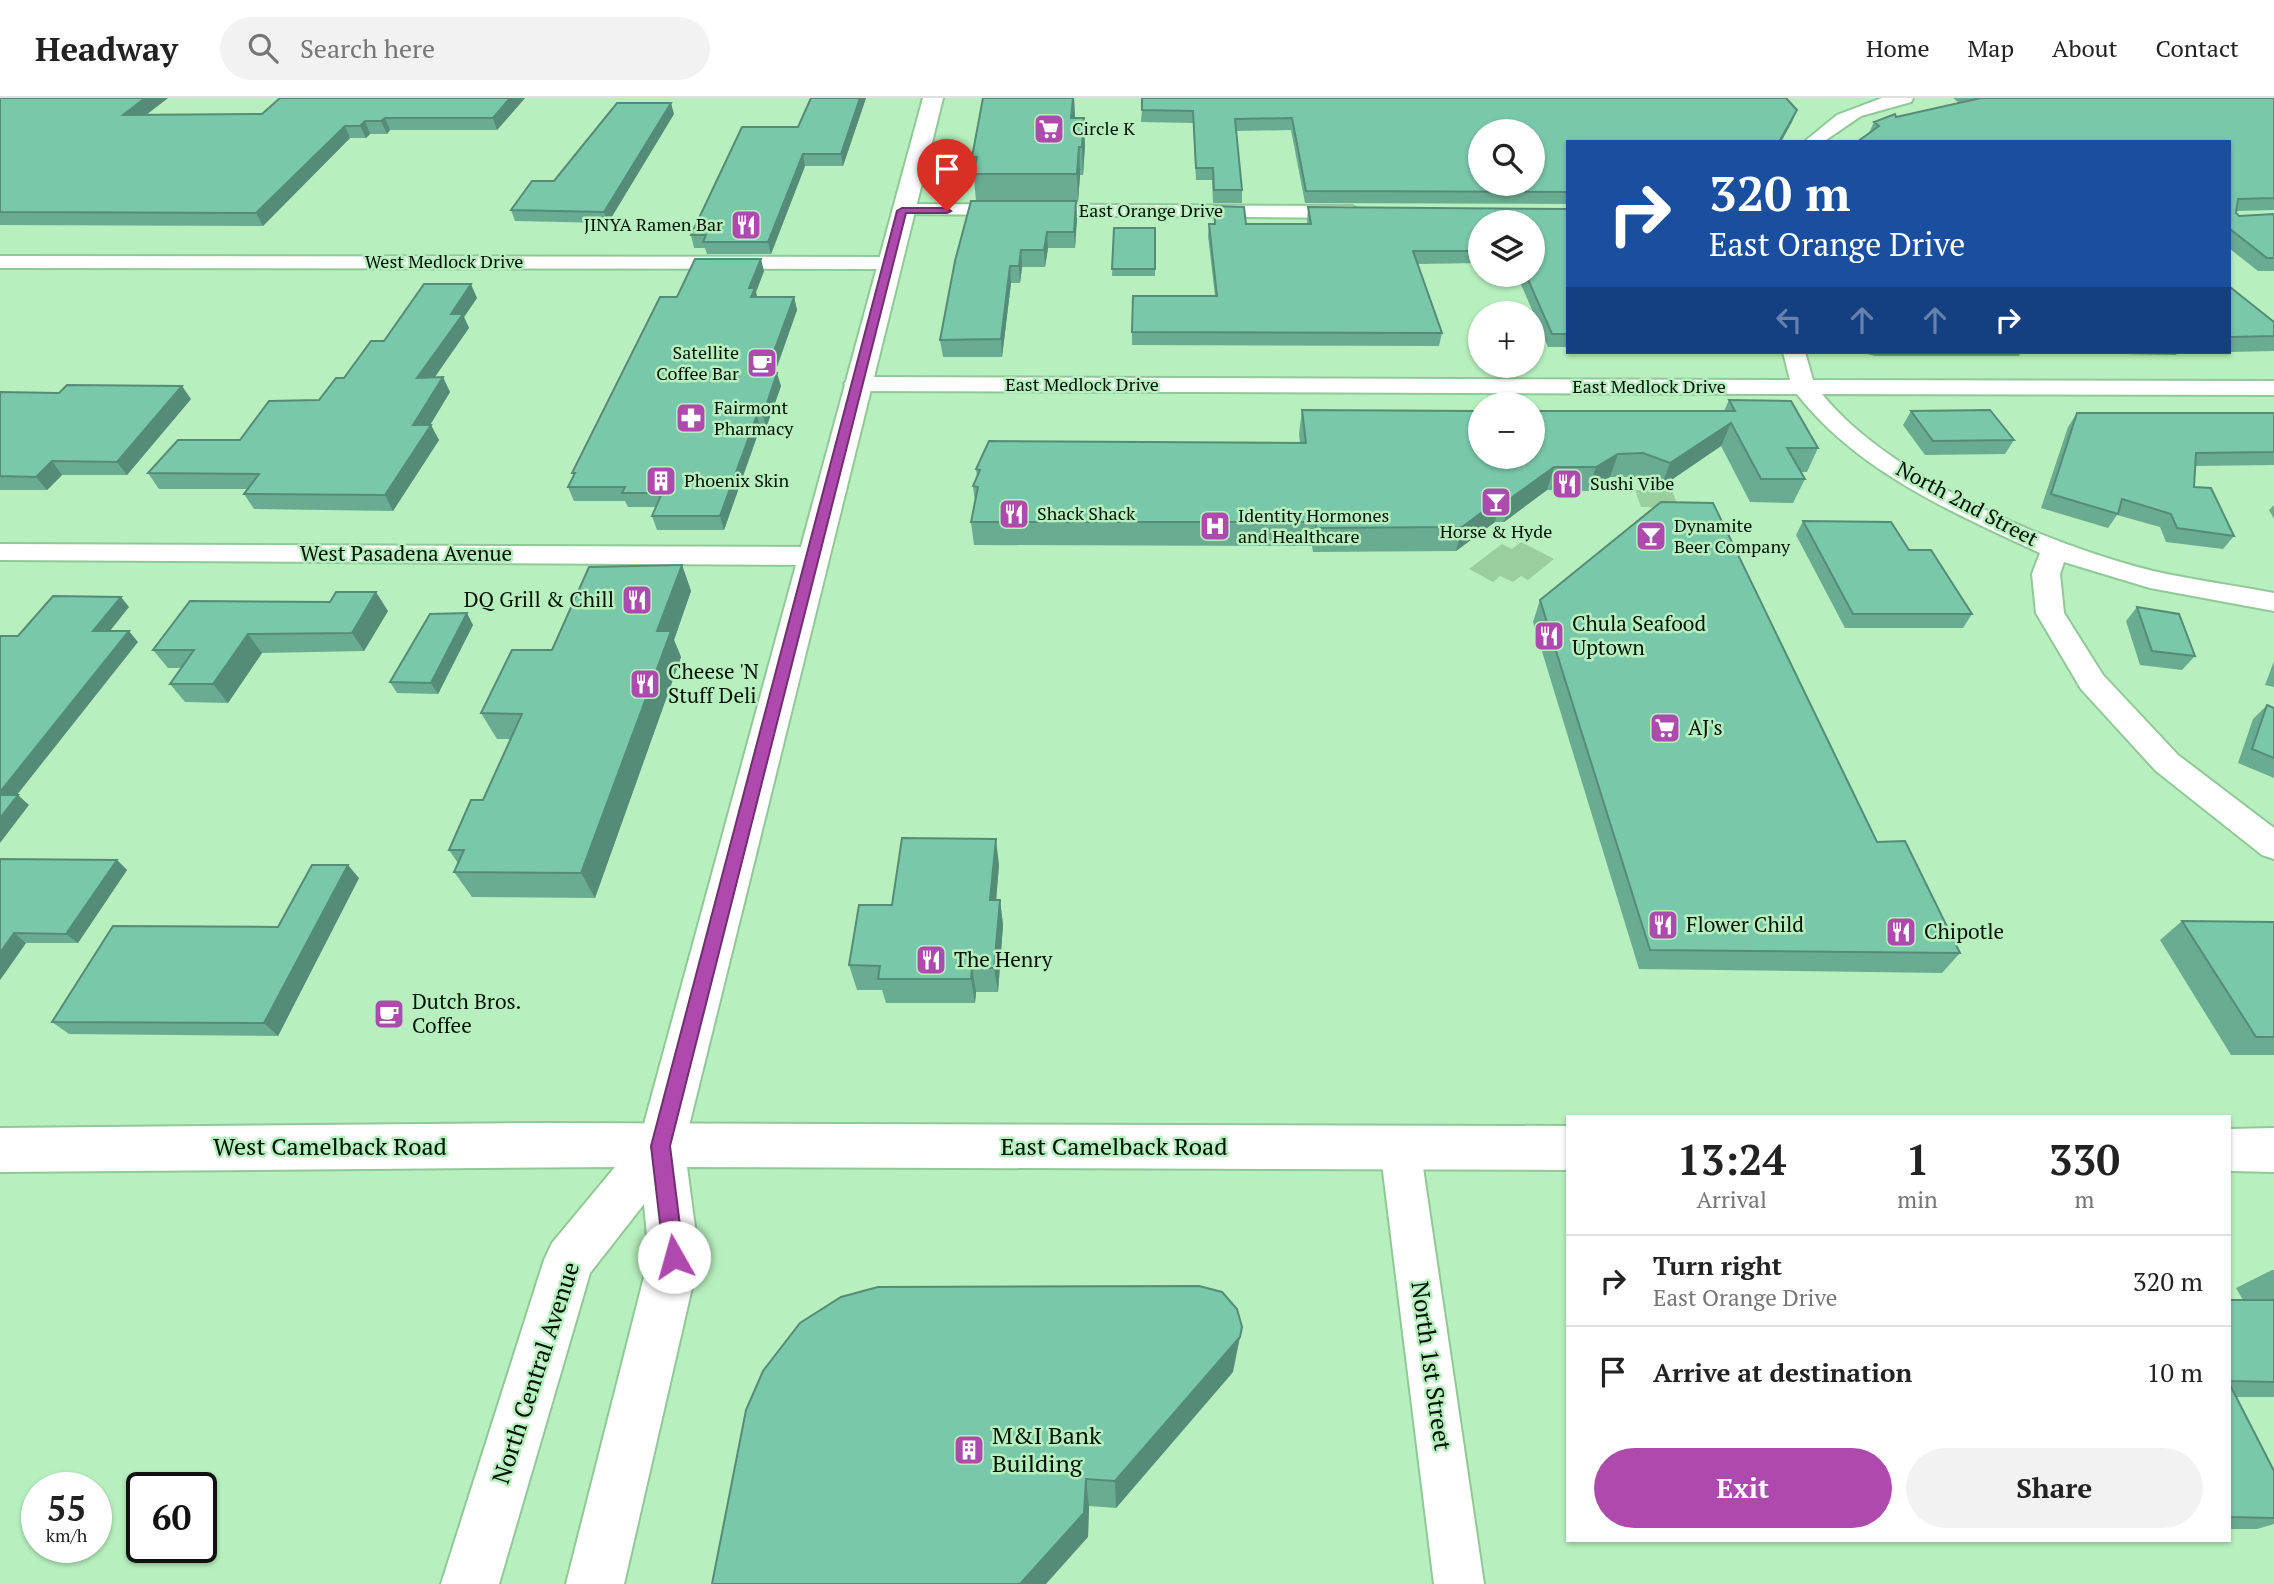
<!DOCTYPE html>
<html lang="en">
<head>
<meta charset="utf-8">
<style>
	body { margin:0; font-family:"PT Serif",serif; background:#f2f2f2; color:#222; height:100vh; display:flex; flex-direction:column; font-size:26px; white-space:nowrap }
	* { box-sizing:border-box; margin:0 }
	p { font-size:23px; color:#767676 }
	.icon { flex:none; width:38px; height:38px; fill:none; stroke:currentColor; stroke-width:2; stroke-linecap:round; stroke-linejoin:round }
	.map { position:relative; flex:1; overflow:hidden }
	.details { position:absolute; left:1566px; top:1017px; width:665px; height:427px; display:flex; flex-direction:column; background:#fff; border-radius:0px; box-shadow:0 2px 5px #0004 }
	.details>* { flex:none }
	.guide { position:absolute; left:1566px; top:42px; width:665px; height:214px; border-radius:0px; box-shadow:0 2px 5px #0004; background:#1a4fa0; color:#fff; overflow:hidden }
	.controls { position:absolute; left:1468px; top:21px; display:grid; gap:14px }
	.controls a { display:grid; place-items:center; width:77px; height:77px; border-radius:50%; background:#fff; box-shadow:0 2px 5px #0004; font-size:35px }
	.speed { position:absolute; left:21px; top:1374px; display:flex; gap:14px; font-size:35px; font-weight:700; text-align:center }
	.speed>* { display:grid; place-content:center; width:91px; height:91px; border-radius:50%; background:#fff; box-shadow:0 2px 5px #0004; line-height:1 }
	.speed small { font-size:18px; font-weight:400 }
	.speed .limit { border:4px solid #111; border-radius:10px; background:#fff; color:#111 }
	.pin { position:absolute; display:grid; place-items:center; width:60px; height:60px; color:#fff; margin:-72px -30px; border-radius:50% 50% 50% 0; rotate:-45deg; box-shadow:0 0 7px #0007 }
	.pin .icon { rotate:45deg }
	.me { position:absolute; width:77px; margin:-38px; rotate:353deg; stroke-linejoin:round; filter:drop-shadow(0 0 5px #0008) }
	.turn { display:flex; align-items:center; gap:24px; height:147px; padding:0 28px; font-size:32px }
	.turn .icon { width:91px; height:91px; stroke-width:2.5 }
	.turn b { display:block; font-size:49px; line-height:60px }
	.lanes { display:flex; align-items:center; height:66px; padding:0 28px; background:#0003; justify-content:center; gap:35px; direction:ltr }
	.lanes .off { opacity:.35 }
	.eta { display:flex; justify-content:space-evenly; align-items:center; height:119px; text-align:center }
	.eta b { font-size:42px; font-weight:700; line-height:49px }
	.button { display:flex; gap:14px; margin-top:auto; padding:14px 28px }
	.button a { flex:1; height:80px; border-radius:42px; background:#ae49ad; color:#fff; font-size:28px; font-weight:700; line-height:80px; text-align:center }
	.button a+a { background:#f2f2f2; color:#222 }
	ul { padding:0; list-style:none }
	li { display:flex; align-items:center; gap:21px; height:91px; padding:0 28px; border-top:2px solid #e0e0e0 }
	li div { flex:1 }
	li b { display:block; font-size:26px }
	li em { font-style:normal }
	header { display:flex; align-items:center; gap:42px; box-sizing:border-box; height:98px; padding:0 35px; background:#fff; border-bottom:2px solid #e0e0e0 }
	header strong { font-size:33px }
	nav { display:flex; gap:38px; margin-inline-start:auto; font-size:24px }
	.search { width:490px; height:63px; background:#f2f2f2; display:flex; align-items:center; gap:18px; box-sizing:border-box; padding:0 24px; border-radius:38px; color:#767676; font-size:26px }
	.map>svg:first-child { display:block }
	.green { fill:#99ce9f }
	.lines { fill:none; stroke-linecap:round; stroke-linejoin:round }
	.street-casing { stroke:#90c897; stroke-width:4 }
	.secondary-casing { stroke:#90c897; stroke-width:4 }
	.primary-casing { stroke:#90c897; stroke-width:4 }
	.street { fill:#fff; fill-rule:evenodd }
	.secondary { fill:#fff; fill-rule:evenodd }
	.primary { fill:#fff; fill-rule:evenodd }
	.wall { fill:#69ac92 }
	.shaded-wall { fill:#558c77 }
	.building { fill:#7ac8aa; stroke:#558c77; stroke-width:2; fill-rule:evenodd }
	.route { fill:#ae49ad; stroke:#712f70; stroke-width:2 }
	.labels { text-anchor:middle; stroke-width:5; stroke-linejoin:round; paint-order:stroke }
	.far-poi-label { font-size:18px; fill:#001103; stroke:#b7f0be; text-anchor:start }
	.far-street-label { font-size:18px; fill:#001103; stroke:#b7f0be }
	.street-label { font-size:21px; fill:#001103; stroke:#b7f0be }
	.poi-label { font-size:21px; fill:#001103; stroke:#b7f0be; text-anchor:start }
	.near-street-label { font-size:24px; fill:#001103; stroke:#b7f0be }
	.near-poi-label { font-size:24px; fill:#001103; stroke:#b7f0be; text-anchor:start }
</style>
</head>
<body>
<header>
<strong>Headway</strong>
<div class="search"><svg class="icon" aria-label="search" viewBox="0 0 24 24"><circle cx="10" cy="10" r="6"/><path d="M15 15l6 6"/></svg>Search here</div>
<nav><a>Home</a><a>Map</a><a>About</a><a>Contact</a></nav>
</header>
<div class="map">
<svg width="2274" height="1486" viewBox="0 0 2274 1486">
	<rect width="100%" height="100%" fill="#b7f0be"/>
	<path class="green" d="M1635,392L1672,393L1679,410L1641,409Z
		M1521,444L1554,461L1528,482L1521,478L1513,484L1500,478L1493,484L1469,471L1502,446L1512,451Z"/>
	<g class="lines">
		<g class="street-casing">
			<path id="street" d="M1882,0H1913L1911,4L1861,18L1823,44H1804L1837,17Z
				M902,106L1352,108L1362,114L1352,120L895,116L892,112Z
				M0,158L888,159L898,165L888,171L0,170Z
				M1783,254H1805L1813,282L2274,283V297L1822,296C1888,379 2051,448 2153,473C2192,482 2234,487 2274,495V513L2150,490L2064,464L2060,476L2064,515L2103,577L2178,657L2274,730V761L2262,757L2156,673L2081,591L2036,515L2032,476L2040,455C1952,414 1858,374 1797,296L856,293L848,291L844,286L848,281L856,279L1790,282Z
				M0,446L812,449L822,452L826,458L822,464L812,467L0,462Z
				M1400,1030L1414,1036L1420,1049L1484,1486H1434L1380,1049L1386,1036Z"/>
		</g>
		<g class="secondary-casing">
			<path id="secondary" d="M923,0H943L684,1048L677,1063L661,1070L645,1063L638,1048Z"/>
		</g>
		<g class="primary-casing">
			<path id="primary" d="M534,1025L1568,1028V1072L687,1069L699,1159L624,1486H566L649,1159L644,1106L590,1175L499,1486H441L544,1162L552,1145L615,1069L0,1074V1030Z
				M2274,1030V1074L2230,1073V1031Z"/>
		</g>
		<use href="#street" class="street"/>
		<use href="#secondary" class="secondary"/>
		<use href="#primary" class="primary"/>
	</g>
	<path class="wall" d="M0,0H168L146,17L262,16L525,0L497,32H390L387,36H370L366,40H350L263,128L0,127Z
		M866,0L843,68H805L771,156H707L705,150H694L691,137L798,29Z
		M983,0H1074L1075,20L1085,47L1083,77H1080L1078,104H1076L1077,120L1075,150H1048L1045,169H1022L1020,185H1011L1002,259H943L940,242L976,103L972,59Z
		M1953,0H2274V112L2236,113V115L2239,118L2274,116V173H2258L2230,151V44L1869,35L1874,24L1959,5Z
		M1142,12L1792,24L1568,44V106L1305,105L1291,32L1236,33L1242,92V105H1213L1212,82H1196L1193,25L1141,24Z
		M674,16L608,125L515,123L511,112L554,83Z
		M1214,108L1246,126H1307L1308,109L1568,111V249H1548L1517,177H1533V124H1480V165L1418,166L1442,235L1439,248L1132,247V234L1215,198L1208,138L1209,126H1214Z
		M1114,130H1155V178H1112Z
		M764,173L756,194L757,199H794L797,212L775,275L781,288L766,330H760L724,432H657L652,418L656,409H628L625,403H574L568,389L574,378L572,375L677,199Z
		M2230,189L2274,224V253L2230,254Z
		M477,200L464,219L469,230L435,279L450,294L430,327L439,342L393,413L254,411L244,396L248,391H159L148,375L240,342L319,302L384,243Z
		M1860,254H2211H2178L2176,257L2021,254L2019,258H1875Z
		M0,294L191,301L127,377H62L47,392H0Z
		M1729,302L1818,350L1807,374H1801L1805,381L1793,405L1750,404L1721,348L1661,389L1635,379H1610L1588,393L1547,392L1504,424H1495L1456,453L1313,454L1312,448L974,447L971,424L975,405L973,388L977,379L976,371L1300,345L1299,336L1302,312L1724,313Z
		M1911,313L2014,342L2005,356L1925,357L1903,327Z
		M2077,315H2274V367L2195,368L2194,389L2234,438L2223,451L2166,444L2160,429L2117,417L2108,430L2041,410L2068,329Z
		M2274,407V421L2269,412Z
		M1803,423L1909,452L1972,516L1963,530H1845L1796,437Z
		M682,467L691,493L674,542L681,559L595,800L472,799L454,774L458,765L449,752L483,702L510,641H497L481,615L552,552Z
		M1540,502L1877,744L1960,855L1942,875L1639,871L1533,524Z
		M2137,509L2195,558L2182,572L2140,567L2126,523Z
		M388,513L364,553L262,555L228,605L185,604L170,586L181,570H168L153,552Z
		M473,527L438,596L397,595L390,584Z
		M2274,563V589L2265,587Z
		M2267,607L2274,610V680L2238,665L2253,621Z
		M0,761L117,762L127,772L78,845H26L0,882Z
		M999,767L996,802H1000L1003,827L998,894H976L975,905H886L882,892H857L849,867L892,807Z
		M359,780L278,938L69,936L52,924L278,829Z
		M2182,823L2274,824V957H2231L2160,842Z
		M2272,1172H2274V1299H2236L2274,1373V1426L2257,1431H2230V1202H2243L2236,1190Z
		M1233,1274L1116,1410L1089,1408L1088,1439L712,1486Z"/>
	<path class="shaded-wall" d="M145,0H168L130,29L123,17Z
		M510,0H525L497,32L493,20Z
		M860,0H866L843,68L841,56Z
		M1073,0H1074L1075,20H1071Z
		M671,5L674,16L608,125L604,114Z
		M1797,12L1792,24L1781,44H1779Z
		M385,20L390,32L387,36L381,23Z
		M1084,20L1085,47L1083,77L1082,49Z
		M365,23L370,36L366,40L360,28Z
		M345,28L350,40L263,128L256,115Z
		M1079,49L1080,77L1078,104L1077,76Z
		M803,56L805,68L771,156L768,144Z
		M1076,103L1077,120L1075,150L1074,134Z
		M1047,134L1048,150L1045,169L1044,152Z
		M1021,152L1022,169L1020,185L1019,168Z
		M761,161L764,173L756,194L758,203L755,212L749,190Z
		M1010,168L1011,185L1002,259L1001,241Z
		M471,186L477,200L464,219L469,230L424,294L417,280L451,216Z
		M794,199L797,212L770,288L766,275Z
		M777,275L781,288L766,330L763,317Z
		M443,279L450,294L421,342L413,327Z
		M182,288L191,301L127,377L117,364Z
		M757,317L760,330L724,432L720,418Z
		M1731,325L1721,348L1661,389L1670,365Z
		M431,327L439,342L393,413L385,397Z
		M1618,356L1610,379L1588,393L1596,369Z
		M52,363L62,377L47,392L36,379Z
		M1554,369L1547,392L1504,424L1511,400Z
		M1501,400L1495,424L1456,453L1462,429Z
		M682,467L691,493L674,542L681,559L595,800L581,775L657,533Z
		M376,494L388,513L364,553L352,535Z
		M121,499L129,509L102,543L93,533Z
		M467,515L473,527L438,596L431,585Z
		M129,533L138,544L9,707L0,699V694Z
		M248,536L262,555L228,605L213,586Z
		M18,697L29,707L0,745V720Z
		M996,741L999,767L994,827L990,802Z
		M117,762L127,772L78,845L66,836Z
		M348,767L359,780L278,938L264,925Z
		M1000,802L1003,827L998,894L994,870Z
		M14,835L26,845L0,882V855Z
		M972,870L976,894L975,905L971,881Z
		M1240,1239L1233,1274L1116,1410L1115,1383Z
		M1086,1381L1089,1408L1088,1439L1046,1486H1020Z"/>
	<path class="building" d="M0,0H145L123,17L262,16L280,0H510L493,20H385L381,23H365L360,28H345L256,115L0,114Z
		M811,0H860L841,56H803L768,144H703L706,137H691L742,29H798Z
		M983,0H1073L1071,20H1084L1082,49H1079L1077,76H973L977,59H972Z
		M1142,0H1786L1797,12L1779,44H1568V94L1306,93L1292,20L1235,21L1242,92H1214L1213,70H1196L1193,13L1142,12ZM1480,33H1533V86H1480Z
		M1975,0H2274V100L2238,101L2236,115L2239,118L2274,116V160H2267L2230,131V44H1857L1879,28L1874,24L1895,16L1896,19L1977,1Z
		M617,5H671L604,114L511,112L532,83H554Z
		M971,103H1076L1074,134H1047L1044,152H1021L1019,168H1010L1001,241L940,242L955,163Z
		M1214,108L1244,109L1246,126H1311L1308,109L1568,111V236H1552L1526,177H1533V124H1480V153H1413L1442,235L1132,234L1133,198H1217L1209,126H1215Z
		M1114,130H1155V171H1112Z
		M695,161H761L749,190H755L751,199H794L766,275H777L763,317H757L720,418H652L662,395H622L625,389H568L575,375H572L660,199H677Z
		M424,186H471L451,216H463L417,280L443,279L413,327H431L385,397L244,396L259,376L148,375L178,342H240L269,303L319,302L336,280H344L371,243H384Z
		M2230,189L2274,224V238L2230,239Z
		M67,287L182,288L117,364L52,363L36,379L0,378V294L59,295Z
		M1729,302L1791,303L1818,350H1787L1805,381H1761L1731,325L1670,365L1643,355L1618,356L1596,369H1554L1511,400H1501L1462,429L1316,430V424H971L978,389L973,388L980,372L976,371L989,343L1306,345L1302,312L1480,313V359H1533V313H1735Z
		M1990,312L2014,342L1933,343L1911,313Z
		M2077,315H2274V354L2196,355L2194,389L2211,390L2234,438L2177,430L2171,416L2122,401L2118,416L2051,396Z
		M1661,404L1713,405L1877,744L1905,743L1960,855L1650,852L1540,502Z
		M1803,423L1891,424L1909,452H1931L1972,516H1853Z
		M682,467L657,533H671L581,775L454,774L464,752H449L471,702H483L522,616L481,615L512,552H552L589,469Z
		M336,494H376L352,535L248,536L213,586H170L194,552H153L190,503L330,504Z
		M53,498L121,499L93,533H129L0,694V538H18Z
		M2137,509L2179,516L2195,558L2152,553Z
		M467,515L431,585L390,584L430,516Z
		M2267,607L2274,610V660L2252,651Z
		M0,697H18L0,720Z
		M902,740L996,741L990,802H1000L994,870H972L971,881H878L880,868L849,867L859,807H892Z
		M0,761L117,762L66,836L14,835L0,855Z
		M312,767H348L264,925L52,924L113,828L278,829Z
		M2182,823L2274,824V939H2256Z
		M1199,1188L1222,1194L1237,1211L1242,1229L1240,1239L1115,1383L1086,1381L1084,1415L1020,1486H712L746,1312L763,1273L800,1225L841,1199L878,1189Z
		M2230,1202H2274V1284L2230,1283Z
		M2230,1287L2274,1373V1420L2230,1419Z"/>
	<path class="route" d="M902,110H947L951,113L947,115H906L670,1048L684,1159L681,1166L674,1169L667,1166L664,1159L651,1048L897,113Z"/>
	<defs>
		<g id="supermarket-square" transform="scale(1.575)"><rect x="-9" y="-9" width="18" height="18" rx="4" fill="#ae49ad" stroke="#b7f0be"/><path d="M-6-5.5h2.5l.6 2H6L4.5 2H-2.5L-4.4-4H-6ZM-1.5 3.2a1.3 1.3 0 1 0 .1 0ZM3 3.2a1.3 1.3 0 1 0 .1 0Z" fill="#fff"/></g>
		<g id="restaurant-square" transform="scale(1.575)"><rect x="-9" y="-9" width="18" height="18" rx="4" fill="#ae49ad" stroke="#b7f0be"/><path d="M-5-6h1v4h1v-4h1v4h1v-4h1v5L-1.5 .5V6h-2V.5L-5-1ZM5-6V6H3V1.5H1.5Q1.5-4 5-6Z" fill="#fff"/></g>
		<g id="cafe-square" transform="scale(1.575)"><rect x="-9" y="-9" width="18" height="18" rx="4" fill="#ae49ad" stroke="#b7f0be"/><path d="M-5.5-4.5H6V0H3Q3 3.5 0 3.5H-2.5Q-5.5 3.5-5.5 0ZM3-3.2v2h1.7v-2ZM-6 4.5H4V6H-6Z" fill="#fff"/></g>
		<g id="pharmacy-square" transform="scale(1.575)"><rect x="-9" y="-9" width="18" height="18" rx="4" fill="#ae49ad" stroke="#b7f0be"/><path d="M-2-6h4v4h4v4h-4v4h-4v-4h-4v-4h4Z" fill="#fff"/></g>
		<g id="building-square" transform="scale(1.575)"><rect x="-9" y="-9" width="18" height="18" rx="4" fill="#ae49ad" stroke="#b7f0be"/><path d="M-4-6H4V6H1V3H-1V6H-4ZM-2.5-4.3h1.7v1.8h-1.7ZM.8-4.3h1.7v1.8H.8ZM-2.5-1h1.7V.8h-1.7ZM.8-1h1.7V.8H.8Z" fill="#fff"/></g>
		<g id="bar-square" transform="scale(1.575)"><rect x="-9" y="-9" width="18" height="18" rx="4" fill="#ae49ad" stroke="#b7f0be"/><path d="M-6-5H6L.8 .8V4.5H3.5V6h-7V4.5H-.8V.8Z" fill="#fff"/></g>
		<g id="hospital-square" transform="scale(1.575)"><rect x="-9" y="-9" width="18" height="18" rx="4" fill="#ae49ad" stroke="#b7f0be"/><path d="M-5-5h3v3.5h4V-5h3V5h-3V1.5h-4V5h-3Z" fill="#fff"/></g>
	</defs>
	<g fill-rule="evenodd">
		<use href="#supermarket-square" x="1049" y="31"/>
		<use href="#restaurant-square" x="746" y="127"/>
		<use href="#cafe-square" x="762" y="265"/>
		<use href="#pharmacy-square" x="691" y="320"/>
		<use href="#building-square" x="661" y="383"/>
		<use href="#restaurant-square" x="1567" y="386"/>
		<use href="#bar-square" x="1496" y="404"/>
		<use href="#restaurant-square" x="1014" y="416"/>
		<use href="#hospital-square" x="1215" y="428"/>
		<use href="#bar-square" x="1651" y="438"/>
		<use href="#restaurant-square" x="637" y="502"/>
		<use href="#restaurant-square" x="1549" y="538"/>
		<use href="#restaurant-square" x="645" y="586"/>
		<use href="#supermarket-square" x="1665" y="630"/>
		<use href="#restaurant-square" x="1663" y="827"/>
		<use href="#restaurant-square" x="1901" y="834"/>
		<use href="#restaurant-square" x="931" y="862"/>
		<use href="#cafe-square" x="389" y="916"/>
		<use href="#building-square" x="969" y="1352"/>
	</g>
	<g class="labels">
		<g class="far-poi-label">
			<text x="1072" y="37">Circle K</text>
			<text x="723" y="133" text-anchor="end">JINYA Ramen Bar</text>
			<text x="739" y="261" text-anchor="end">Satellite<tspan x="739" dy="21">Coffee Bar</tspan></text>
			<text x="714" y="316">Fairmont<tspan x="714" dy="21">Pharmacy</tspan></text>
			<text x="684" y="389">Phoenix Skin</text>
			<text x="1590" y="392">Sushi Vibe</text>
			<text x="1037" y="422">Shack Shack</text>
			<text x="1238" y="424">Identity Hormones<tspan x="1238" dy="21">and Healthcare</tspan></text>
			<text x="1674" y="434">Dynamite<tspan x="1674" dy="21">Beer Company</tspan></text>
			<text x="1496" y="440" text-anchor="middle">Horse &amp; Hyde</text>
		</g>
		<g class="far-street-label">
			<text x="1151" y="119">East Orange Drive</text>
			<text x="444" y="170">West Medlock Drive</text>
			<text x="1082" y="293">East Medlock Drive</text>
			<text x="1649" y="295">East Medlock Drive</text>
		</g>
		<g class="street-label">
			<text transform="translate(1967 406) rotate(28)" y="7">North 2nd Street</text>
			<text x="406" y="463">West Pasadena Avenue</text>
		</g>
		<g class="poi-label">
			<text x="614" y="509" text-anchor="end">DQ Grill &amp; Chill</text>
			<text x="1572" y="533">Chula Seafood<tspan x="1572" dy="24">Uptown</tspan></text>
			<text x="668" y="581">Cheese 'N<tspan x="668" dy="24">Stuff Deli</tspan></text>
			<text x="1688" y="637">AJ's</text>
			<text x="1686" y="834">Flower Child</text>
			<text x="1924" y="841">Chipotle</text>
			<text x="954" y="869">The Henry</text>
			<text x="412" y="911">Dutch Bros.<tspan x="412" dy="24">Coffee</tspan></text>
		</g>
		<g class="near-street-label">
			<text x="330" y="1057">West Camelback Road</text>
			<text x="1114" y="1057">East Camelback Road</text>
			<text transform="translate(1431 1268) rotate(82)" y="8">North 1st Street</text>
			<text transform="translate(536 1275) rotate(-72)" y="8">North Central Avenue</text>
		</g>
		<g class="near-poi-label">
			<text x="992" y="1346">M&amp;I Bank<tspan x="992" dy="28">Building</tspan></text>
		</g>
	</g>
</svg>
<div class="controls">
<a><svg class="icon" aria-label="search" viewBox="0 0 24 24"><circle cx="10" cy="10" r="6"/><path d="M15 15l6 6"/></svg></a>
<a><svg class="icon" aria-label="layers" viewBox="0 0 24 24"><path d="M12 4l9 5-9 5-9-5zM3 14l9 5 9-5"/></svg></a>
<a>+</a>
<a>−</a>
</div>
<div class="speed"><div>55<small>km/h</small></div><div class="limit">60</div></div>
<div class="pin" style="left:947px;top:113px;background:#d93025"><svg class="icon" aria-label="arrive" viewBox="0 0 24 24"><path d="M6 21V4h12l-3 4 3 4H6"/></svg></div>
<svg class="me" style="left:674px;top:1159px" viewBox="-20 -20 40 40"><circle r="19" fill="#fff"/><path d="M0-13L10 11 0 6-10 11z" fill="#ae49ad"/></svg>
<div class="guide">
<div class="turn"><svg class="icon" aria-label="right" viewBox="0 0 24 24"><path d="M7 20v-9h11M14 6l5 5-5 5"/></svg><div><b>320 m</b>East Orange Drive</div></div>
<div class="lanes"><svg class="icon off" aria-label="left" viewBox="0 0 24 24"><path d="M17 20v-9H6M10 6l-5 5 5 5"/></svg><svg class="icon off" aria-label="ahead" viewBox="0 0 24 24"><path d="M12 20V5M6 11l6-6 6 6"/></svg><svg class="icon off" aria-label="ahead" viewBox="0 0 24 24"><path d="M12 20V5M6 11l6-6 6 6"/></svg><svg class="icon" aria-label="right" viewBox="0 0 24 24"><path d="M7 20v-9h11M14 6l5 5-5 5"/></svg></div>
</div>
<section class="details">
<div class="eta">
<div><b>13:24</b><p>Arrival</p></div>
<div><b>1</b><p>min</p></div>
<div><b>330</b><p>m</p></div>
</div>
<ul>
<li><svg class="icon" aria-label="right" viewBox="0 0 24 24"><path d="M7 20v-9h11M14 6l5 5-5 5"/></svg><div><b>Turn right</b><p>East Orange Drive</p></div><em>320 m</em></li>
<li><svg class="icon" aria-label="arrive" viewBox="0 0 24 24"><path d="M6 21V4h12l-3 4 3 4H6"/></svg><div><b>Arrive at destination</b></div><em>10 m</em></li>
</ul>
<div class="button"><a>Exit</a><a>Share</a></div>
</section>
</div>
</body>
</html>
